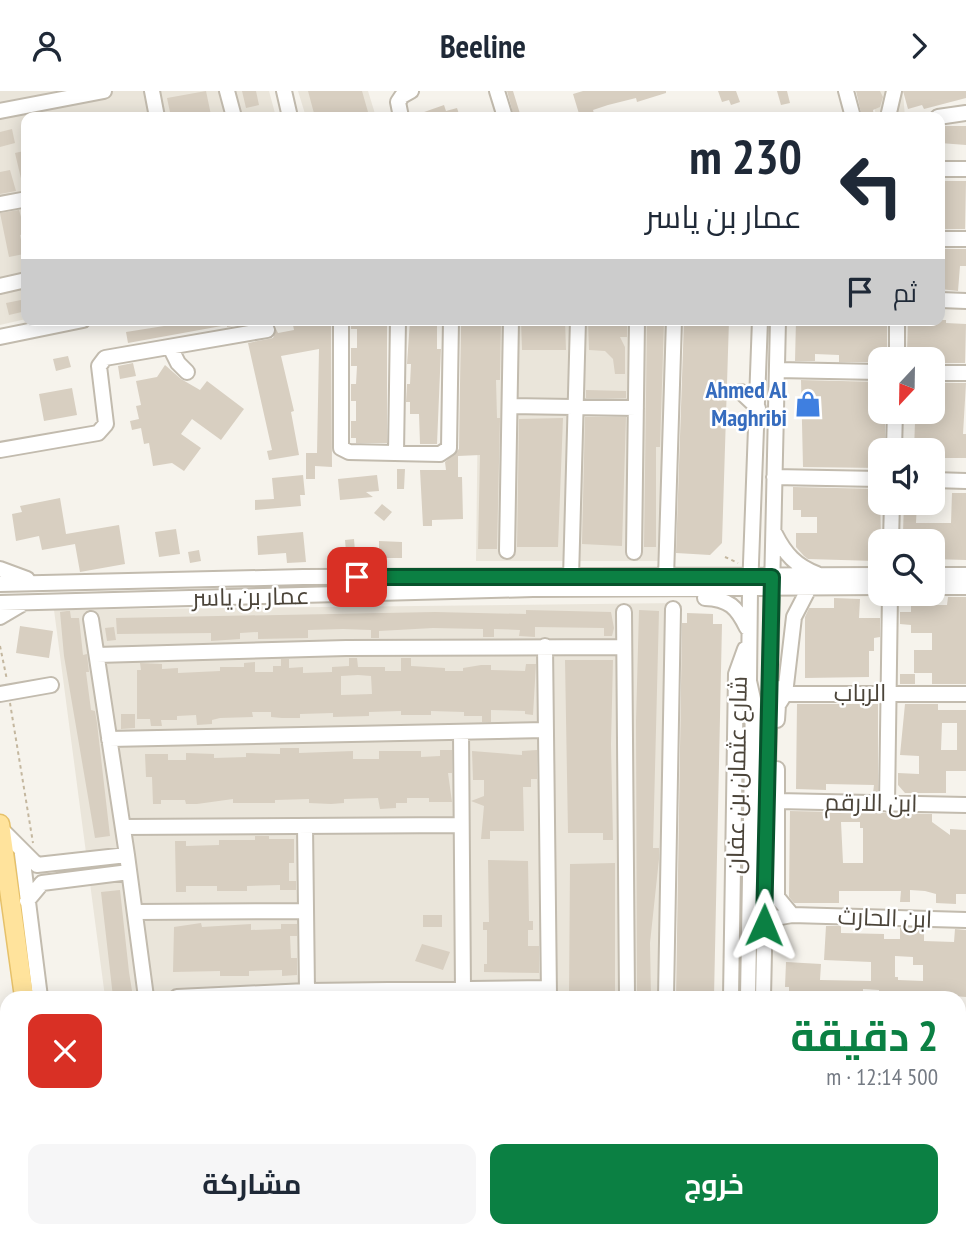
<!DOCTYPE html>
<html lang="ar">
<head>
<meta charset="utf-8">
<style>
	body { margin:0; font-family:"PT Sans Narrow",Cairo,sans-serif; background:#f6f6f7; color:#1f2937; direction:rtl; height:100vh; display:flex; flex-direction:column; font-size:26px; white-space:nowrap }
	* { box-sizing:border-box; margin:0 }
	p { font-size:23px; color:#747a83 }
	.icon { flex:none; width:38px; height:38px; fill:none; stroke:currentColor; stroke-width:2; stroke-linecap:round; stroke-linejoin:round }
	.map { position:relative; flex:1; overflow:hidden; direction:ltr }
	.side { position:absolute; left:0px; top:900px; width:966px; height:247px; display:flex; flex-direction:column; background:#fff; border-radius:21px 21px 0 0; box-shadow:0 4px 18px #0003; direction:rtl }
	.side>* { flex:none }
	.banner { position:absolute; left:21px; top:21px; width:924px; height:214px; border-radius:14px; box-shadow:0 4px 18px #0003; direction:rtl; background:#fff; color:#1f2937; overflow:hidden }
	.needle { width:46px; rotate:202deg }
	.tools { position:absolute; left:868px; top:256px; display:grid; gap:14px }
	.tools a { display:grid; place-items:center; width:77px; height:77px; border-radius:14px; background:#fff; box-shadow:0 4px 18px #0003; font-size:35px }
	.pin { position:absolute; display:grid; place-items:center; width:60px; height:60px; color:#fff; margin:-30px; border-radius:14px; box-shadow:0 4px 10px #0006 }
	.me { position:absolute; width:77px; margin:-38px; rotate:1deg; stroke-linejoin:round; filter:drop-shadow(0 0 5px #0008) }
	.turn { display:flex; align-items:center; gap:24px; height:147px; padding:0 28px; font-size:32px }
	.turn .icon { width:91px; height:91px; stroke-width:2.5 }
	.turn b { display:block; font-size:49px; line-height:60px }
	.then { display:flex; align-items:center; height:66px; padding:0 28px; background:#0003; gap:14px; font-size:26px }
	.round { display:grid; place-items:center; flex:none; width:74px; height:74px; border-radius:14px; background:#f6f6f7 }
	.headline { display:flex; align-items:center; justify-content:space-between; height:119px; padding:0 28px }
	h1 { font-size:42px; font-weight:700; line-height:52px; color:#0b8043 }
	.button { display:flex; gap:14px; margin-top:auto; padding:14px 28px }
	.button a { flex:1; height:80px; border-radius:14px; background:#0b8043; color:#fff; font-size:28px; font-weight:700; line-height:80px; text-align:center }
	.button a+a { background:#f6f6f7; color:#1f2937 }
	header { display:flex; justify-content:space-between; align-items:center; height:91px; padding:0 28px; background:#fff; font-size:32px; font-weight:700 }
	.map>svg:first-child { display:block }
	.residential { fill:#eae5da }
	.building { fill:#d8cfc1; fill-rule:evenodd }
	.lines { fill:none; stroke-linecap:round; stroke-linejoin:round }
	.minor-casing { stroke:#c2bbae; stroke-width:18 }
	.major-casing { stroke:#e6c16a; stroke-width:21 }
	.path { stroke:#c4b79f; stroke-width:2; stroke-dasharray:3.5 3.5; stroke-linecap:butt }
	.minor { stroke:#fff; stroke-width:14 }
	.major { stroke:#ffe39c; stroke-width:18 }
	.route-casing { stroke:#07532c; stroke-width:18 }
	.route { stroke:#0b8043; stroke-width:12 }
	.labels { text-anchor:middle; stroke-width:5; stroke-linejoin:round; paint-order:stroke }
	.shop-label { font-size:24px; font-weight:bold; fill:#366cbe; stroke:#fff; text-anchor:end }
	.street-label { font-size:24px; fill:#4b4439; stroke:#fff }
</style>
</head>
<body>
<header><svg class="icon" aria-label="forward" viewBox="0 0 24 24"><path d="M9 5l7 7-7 7"/></svg>Beeline<svg class="icon" aria-label="person" viewBox="0 0 24 24"><circle cx="12" cy="8" r="4"/><path d="M4 21q1-7 8-7t8 7"/></svg></header>
<div class="map">
<svg width="966" height="1146" viewBox="0 0 966 1146">
	<rect width="100%" height="100%" fill="#f6f3ec"/>
	<path class="residential" d="M0,0H269L276,26H26V228L0,234Z
		M298,0H368L376,26H306Z
		M872,0H909L903,2L905,26H876Z
		M479,229H669L661,470H476Z
		M678,512L673,906H105L54,519Z"/>
	<path class="building" d="M206,0L211,24L171,26L167,7Z
		M242,0H256L259,14L246,17Z
		M308,0H362L368,21L351,26H315Z
		M507,0H513L521,26H514Z
		M583,0H666V2L637,11L636,7L608,14L593,19L595,26H580L573,3Z
		M718,0H736L740,11L731,14L729,9L722,11Z
		M777,0H787L790,12L781,14Z
		M856,0H880L883,6L880,16L873,19L874,26H862Z
		M903,0H966V7L924,18L922,14L908,18Z
		M444,14L446,20L457,17L460,26H410Z
		M940,35H966V54L940,52Z
		M12,38L15,52L0,56V41Z
		M24,60L26,95L23,96L15,62Z
		M10,79L16,100L0,103V81Z
		M944,90H966L965,138H940V106H944Z
		M19,119L26,143L20,144L24,163L9,166L0,122Z
		M942,158H966V175H960L958,200L940,198Z
		M26,208V220L9,224L6,212Z
		M202,229H273V232L265,230L227,236V234L128,252L126,241Z
		M292,229H331L332,376L315,375V388H306V362H317L319,258L281,265L294,320L291,321L299,364L269,369L267,360L272,359L248,252L273,247L276,238L278,242L294,239Z
		M351,229H387V352H356V347H351V330H356V310H351V293H356L357,275H351V257H357V238H351Z
		M410,229H437V258H441L437,353H420L419,323H410V311H406L407,293H410L411,273H407Z
		M461,229H501L500,289H496L497,327H500L497,458H478L480,364L458,365V386H462L463,428L432,429V435H423L420,379H446L445,371L459,358Z
		M521,229H565L566,259H522Z
		M588,229H627V246H620L625,256V283H615L613,268L605,260L589,259Z
		M684,229H729L722,452L710,464L676,462Z
		M796,229H887V263L880,271H839V264L815,263V270H795Z
		M908,229H946V232L966,233L965,272H933V268H921V262H907Z
		M647,230H664L660,356H656V456H644Z
		M68,265L71,276L56,280L53,268Z
		M133,272L136,285L120,288L118,275Z
		M165,274L181,288L200,299L207,290L244,318L221,349L192,328L181,343L201,357L184,380L172,372L153,375L149,352L144,353L141,337L132,339L130,330L139,328L136,315L141,314L136,290L157,286Z
		M801,289L880,291V320H885V351H874V367L880,368V377L803,376Z
		M933,292H966L963,343H966V367H933V359H914L915,331H905L906,322H933Z
		M72,297L77,324L44,330L39,303Z
		M586,299L626,300V307H586Z
		M585,326H626L622,455L582,453Z
		M563,327L558,456H517L519,328Z
		M397,378H405L404,398H397Z
		M303,384L305,404H300L301,415L255,419V409L274,408L272,387Z
		M377,384L379,400L366,401L373,406L340,409L338,388Z
		M793,396L880,398L881,450L880,464L875,470L808,468L804,465L796,456V442H817V426H801V419H793Z
		M952,402H966V469L933,468V450H913V442H903L904,411H917L916,432H951Z
		M60,407L66,443L119,434L125,473L80,481L75,453L42,459L39,445L16,450L12,423L22,421L20,415Z
		M382,413L392,421L384,430L374,422Z
		M176,438L180,463L159,466L155,441Z
		M303,441L306,471L287,472L286,462L258,464L257,445Z
		M354,448L355,460L346,461L345,449Z
		M379,450L402,451V467H379Z
		M199,459L201,470L190,472L188,461Z
		M948,506H966V593H932V582H914V559H932V542H911V534L900,533V521H911V514H947Z
		M834,507L860,508L859,527H880V546L874,547V560H869V586L805,587V526L809,517H834Z
		M526,519L611,521L614,537L612,545H604V537L535,536V546L519,545L520,539L494,538V546H483V538L433,537L379,540V547H371V539L343,538L308,539V547L258,548V541L240,542V548L211,550V542L117,543L116,527L435,521L526,523Z
		M639,519L659,520L653,757H659V768L650,852L651,906H637L636,630Z
		M67,520H70L71,527H79L83,564L87,563L89,581H86L91,619L95,620L97,632L110,745L95,747L64,565L60,521Z
		M687,522L713,523V533H722L714,906H676L682,532H687Z
		M20,535L53,540L49,567L16,562Z
		M114,536L116,549L107,550L105,537Z
		M349,567H357L358,576H385V580H401V567H411V575L445,577V580H463V577L481,574H491V579L525,580L526,573H536L533,624L525,623V620L491,619V631H482V625H464V621L431,620V624H401V620L369,621V625L333,626V622L300,623V627H282L271,626V621H252L253,626L220,627L212,629V633L197,634L196,624L177,625V629H161L162,635H151L150,628H137V579H141L140,572L162,573V578L178,577V582L220,580V576H244V572L255,571V581H273V575H281V568H289V577L303,576V582L332,581V576L349,575ZM358,584L371,585L372,603L341,604V585Z
		M565,569H613L611,653L613,749H603V742H568Z
		M900,583H915V593H900Z
		M797,613H878V702H873L874,694L826,693V699L796,698Z
		M905,613H938V619H966V680H946V702H905L898,694V682L919,683V665L900,664ZM942,632H957V659H941Z
		M121,623H135V637L121,638Z
		M280,657H299V662L353,660V668H379V660H421V666L440,665V659H452V682H448L452,711H429V707H407V712H396V717L380,718L378,707L344,708V712L331,713L309,712V708L275,709V712H233V708L197,713H186L185,709H161V713H153L152,686H146L145,663H168V669H186V662L214,663V667L246,666V662L280,663Z
		M537,659V688H531V696H523L524,740H490V748H481L484,715L471,710L484,705V689H473L472,660L522,664V660Z
		M790,720L932,723V731L950,744V738L966,739V803H956V813L936,812V803L925,800L910,799V811H900L901,800H839V812H794L789,806ZM841,731H860V737H863V772H843Z
		M255,745H269V748H294V772H289V790H296V799H280V794L247,795V800H217V795H186V801H176L175,750H186V755L219,754V749H255Z
		M488,769L528,770L529,830H533V839H528V855H539V882L484,881V873H487V839H483V831H489Z
		M615,772V906H569L570,773Z
		M120,799L129,881L133,906H113L101,801Z
		M423,824H442V836H423Z
		M201,832L202,836L251,833V839L281,838V833H297V845H290L291,867H297V884L282,885V879L249,880V885H220V880L173,881L174,836Z
		M826,835H841V842L884,843V848H900V837L924,839V850L954,851L955,838L966,839V906L917,902V906H879V899L863,898V905L789,906V896H785L786,871L821,873L820,889L871,890V871L824,869ZM895,865L913,866V874H923V890L898,889V886H895Z
		M422,853L450,861L443,879L415,870Z"/>
	<g class="lines">
		<g class="minor-casing">
			<path id="minor" d="M152,0L157,26
				M227,0L234,26
				M284,0L290,26
				M497,0L505,26
				M846,0L853,26
				M0,20L104,0
				M401,26L398,11L402,5L411,0
				M888,26L894,0
				M938,26L966,22
				M940,78H966
				M0,113L22,109
				M940,148H966
				M0,195L26,189
				M940,209L966,210
				M341,229V357L349,361L440,363L449,357L451,229
				M0,246L83,229
				M170,256L178,272L187,281
				M897,268V229
				M777,279L880,281
				M933,282H966
				M741,301L758,317
				M510,315L636,317
				M0,359L98,342L106,333L99,275L105,267L267,239
				M894,359L895,320
				M396,362L398,229
				M774,386L880,388
				M933,389L966,390
				M775,443C785,463 796,475 817,483
				M891,450L892,411
				M507,460L511,229
				M634,461L637,229
				M0,478L27,488
				M933,484H966
				M571,487L578,229
				M666,487L674,229
				M0,493L303,486L880,484
				M933,496H966
				M705,507C729,508 737,516 747,537
				M0,512L533,498L880,496
				M624,521L627,906
				M0,526L22,513
				M91,528L127,764L146,906
				M545,555L549,904
				M97,564L346,557L624,556
				M777,597L785,603H966
				M0,603L51,594
				M777,629L778,614L785,603L794,526L808,499
				M461,641L463,900
				M109,648L546,639
				M777,678V806L792,824
				M777,710L966,714
				M887,713L890,502
				M305,735L307,900
				M123,736L461,734
				M1,738L37,774L127,764
				M22,763L40,906
				M27,810L42,792L129,781
				M135,821L306,820
				M764,834L775,827L792,824L966,829
				M177,906L307,900L549,897
				M666,906L673,518
				M731,906L736,583L745,558
				M748,906L753,608L749,590L750,499L760,229
				M763,906L778,229
				M959,940H966
				M959,1054L966,1055
				M0,1131L4,1146
				M67,1139V1146
				M166,1139L170,1146
				M634,1139V1146
				M295,1146V1139
				M411,1146V1139
				M521,1146V1139
				M732,1146V1139
				M743,1146L744,1139
				M759,1146V1139"/>
		</g>
		<g class="major-casing">
			<path id="major" d="M0,733L24,906
				M0,958L7,1008
				M0,1032L7,1010
				M20,1139L21,1146
				M50,1139V1146"/>
		</g>
		<path class="path" d="M725,466L738,472
			M0,555L7,589
			M10,612L33,752"/>
		<use href="#minor" class="minor"/>
		<use href="#major" class="major"/>
	</g>
	<g class="lines">
		<g class="route-casing">
			<path id="route" d="M357,486H772L764,834"/>
		</g>
		<use href="#route" class="route"/>
	</g>
	<defs>
		<g id="shop-bare" transform="scale(2.1)"><path d="M-5-2.5h2.3a2.7 3.5 0 0 1 5.4 0H5L5.5 6h-11ZM-1.5-2.5h3a1.5 2.3 0 0 0-3 0Z" fill="#3f7fe0" stroke="#fff" stroke-width="2.5" paint-order="stroke"/></g>
	</defs>
	<g fill-rule="evenodd">
		<use href="#shop-bare" x="808" y="313"/>
	</g>
	<g class="labels">
		<g class="shop-label">
			<text x="787" y="307">Ahmed Al<tspan x="787" dy="28">Maghribi</tspan></text>
		</g>
		<g class="street-label">
			<text transform="translate(251 506) rotate(-1)" y="8">عمار بن ياسر</text>
			<text x="860" y="610">الرباب</text>
			<text transform="translate(737 684) rotate(-89)" y="8">شارع عثمان بن عفان</text>
			<text transform="translate(871 712) rotate(1)" y="8">ابن الارقم</text>
			<text transform="translate(885 827) rotate(2)" y="8">ابن الحارث</text>
		</g>
	</g>
</svg>
<div class="tools">
<a><svg class="needle" viewBox="-14 -14 28 28"><path d="M0-13l5 13h-10z" fill="#e53935"/><path d="M0 13l5-13h-10z" fill="#747a83"/></svg></a>
<a><svg class="icon" aria-label="sound" viewBox="0 0 24 24"><path d="M4 9h4l5-4v14l-5-4H4zM17 9q2 3 0 6"/></svg></a>
<a><svg class="icon" aria-label="search" viewBox="0 0 24 24"><circle cx="10" cy="10" r="6"/><path d="M15 15l6 6"/></svg></a>
</div>
<div class="pin" style="left:357px;top:486px;background:#d93025"><svg class="icon" aria-label="arrive" viewBox="0 0 24 24"><path d="M6 21V4h12l-3 4 3 4H6"/></svg></div>
<svg class="me" style="left:764px;top:834px" viewBox="-20 -20 40 40"><path d="M0-17L14 15 0 8-14 15z" fill="#0b8043" stroke="#fff" stroke-width="4"/></svg>
<div class="banner">
<div class="turn"><svg class="icon" aria-label="left" viewBox="0 0 24 24"><path d="M17 20v-9H6M10 6l-5 5 5 5"/></svg><div><b>230 m</b>عمار بن ياسر</div></div>
<div class="then">ثم<svg class="icon" aria-label="arrive" viewBox="0 0 24 24"><path d="M6 21V4h12l-3 4 3 4H6"/></svg></div>
</div>
<section class="side">
<div class="headline"><div><h1>2 دقيقة</h1><p>500 m · 12:14</p></div><a class="round" style="background:#d93025;color:#fff"><svg class="icon" aria-label="close" viewBox="0 0 24 24"><path d="M6 6l12 12M18 6L6 18"/></svg></a></div>
<div class="button"><a>خروج</a><a>مشاركة</a></div>
</section>
</div>
</body>
</html>
